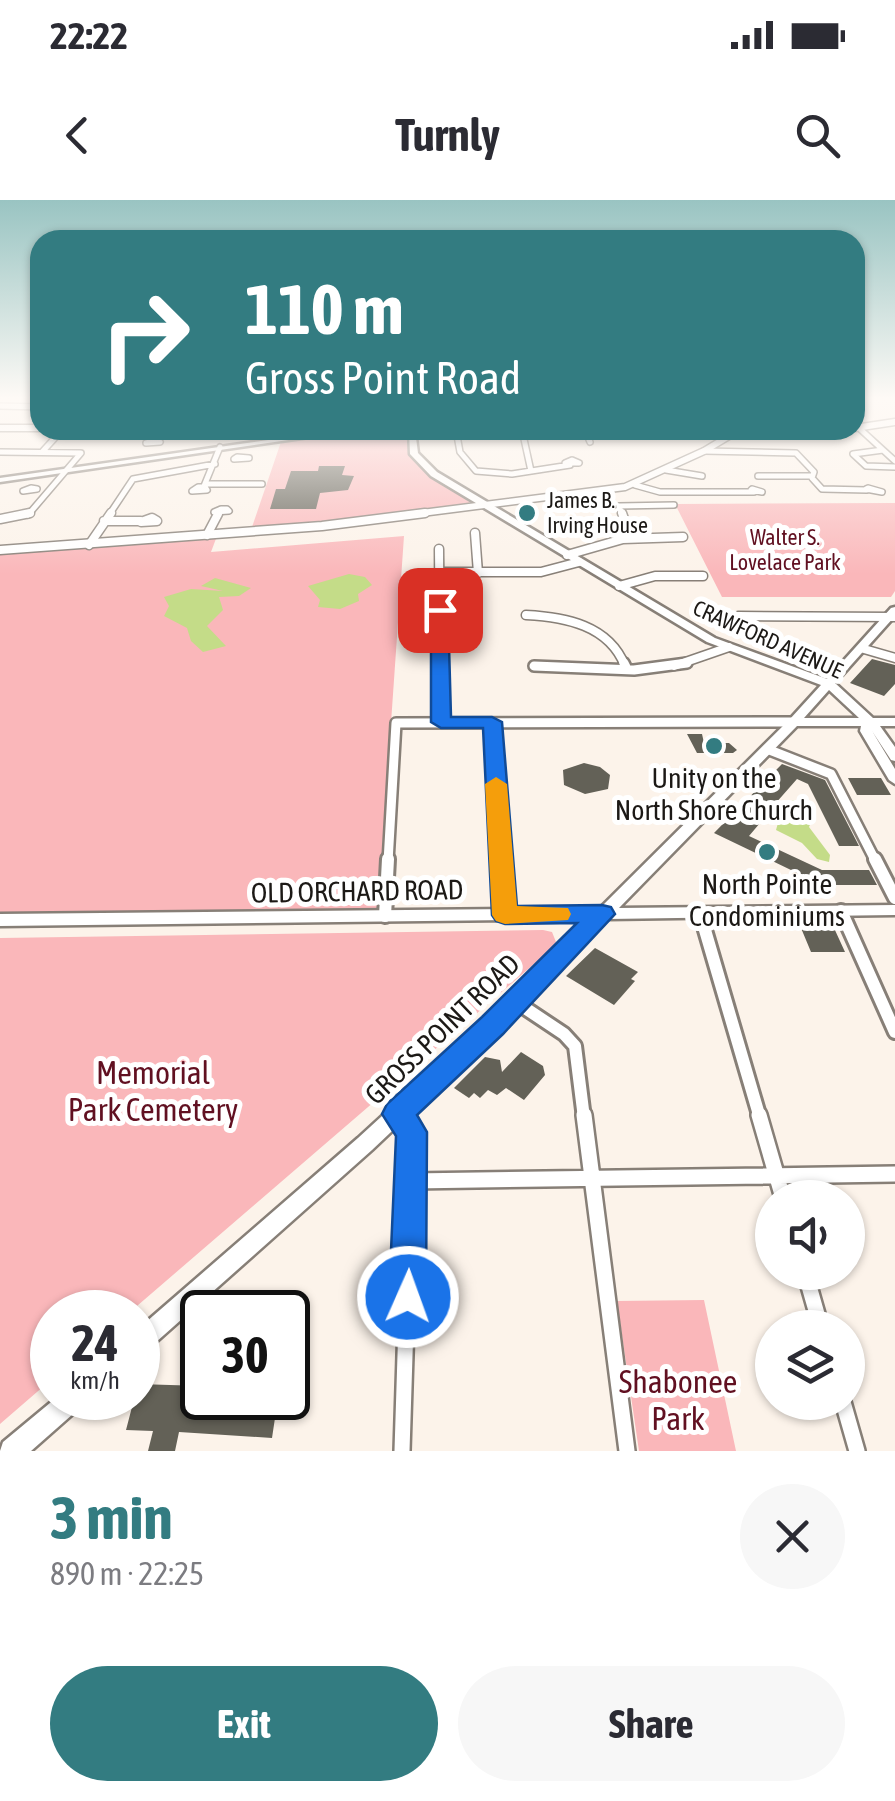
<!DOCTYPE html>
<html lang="en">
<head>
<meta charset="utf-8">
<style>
	body { margin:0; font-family:"Asap Condensed",sans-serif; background:#f7f7f7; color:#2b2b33; height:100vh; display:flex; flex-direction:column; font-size:38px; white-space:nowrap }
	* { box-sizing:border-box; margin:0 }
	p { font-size:32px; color:#7c7c81 }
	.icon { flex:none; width:55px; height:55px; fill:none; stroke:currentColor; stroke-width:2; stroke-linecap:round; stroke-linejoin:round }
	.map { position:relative; height:1251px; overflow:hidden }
	.drawer { display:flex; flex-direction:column; background:#fff; flex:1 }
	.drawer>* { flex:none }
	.banner { position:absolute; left:30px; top:30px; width:835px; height:210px; border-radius:30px; box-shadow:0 2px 8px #0004; background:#337c81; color:#fff; overflow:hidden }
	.tools { position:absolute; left:755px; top:980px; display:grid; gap:20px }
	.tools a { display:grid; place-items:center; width:110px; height:110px; border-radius:50%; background:#fff; box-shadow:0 2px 8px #0004; font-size:50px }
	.speed { position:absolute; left:30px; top:1090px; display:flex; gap:20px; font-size:50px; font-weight:700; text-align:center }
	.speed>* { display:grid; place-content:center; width:130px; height:130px; border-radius:50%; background:#fff; box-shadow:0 2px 8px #0004; line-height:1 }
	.speed small { font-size:25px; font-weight:400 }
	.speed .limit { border:5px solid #111; border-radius:15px; background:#fff; color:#111 }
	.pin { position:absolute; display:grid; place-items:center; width:85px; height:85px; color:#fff; margin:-42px; border-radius:20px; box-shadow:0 5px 15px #0006 }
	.me { position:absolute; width:110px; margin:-55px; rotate:2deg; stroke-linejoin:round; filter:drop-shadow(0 0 8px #0008) }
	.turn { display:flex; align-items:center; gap:35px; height:210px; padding:0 50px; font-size:45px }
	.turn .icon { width:130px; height:130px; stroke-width:2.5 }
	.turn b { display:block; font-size:70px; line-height:85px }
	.round { display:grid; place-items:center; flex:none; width:105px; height:105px; border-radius:52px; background:#f7f7f7 }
	.overview { display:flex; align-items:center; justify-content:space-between; height:170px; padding:0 50px }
	h1 { font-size:60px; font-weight:700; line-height:75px; color:#337c81 }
	.primary-button { display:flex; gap:20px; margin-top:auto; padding:20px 50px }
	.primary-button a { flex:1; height:115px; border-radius:60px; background:#337c81; color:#fff; font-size:40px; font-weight:700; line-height:115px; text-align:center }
	.primary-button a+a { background:#f7f7f7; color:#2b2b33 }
	.status { display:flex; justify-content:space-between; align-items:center; height:70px; padding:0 50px; background:#fff; direction:ltr }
	.status svg { height:28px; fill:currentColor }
	header { display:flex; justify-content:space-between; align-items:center; height:130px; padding:0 50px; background:#fff; font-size:45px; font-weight:700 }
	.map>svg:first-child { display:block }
	.green { fill:#fab7ba }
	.water { fill:#c4dc88 }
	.building { fill:#636157 }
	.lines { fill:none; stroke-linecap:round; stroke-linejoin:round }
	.minor-far4-casing { stroke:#877f77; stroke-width:8 }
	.minor-far3-casing { stroke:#877f77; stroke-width:11 }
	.minor-far2-casing { stroke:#877f77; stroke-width:14 }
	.minor-far1-casing { stroke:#877f77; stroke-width:18 }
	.minor-casing { stroke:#877f77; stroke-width:20 }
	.tertiary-far1-casing { stroke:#877f77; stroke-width:9 }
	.tertiary-casing { stroke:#877f77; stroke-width:11 }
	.secondary-casing { stroke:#877f77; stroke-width:5 }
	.minor-far4 { stroke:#fff; stroke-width:5 }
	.minor-far3 { stroke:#fff; stroke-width:8 }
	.minor-far2 { stroke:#fff; stroke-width:9 }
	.minor-far1 { stroke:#fff; stroke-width:12 }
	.minor { stroke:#fff; stroke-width:15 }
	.tertiary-far1 { stroke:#fff; stroke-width:6 }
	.tertiary { stroke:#fff; stroke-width:8 }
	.secondary { fill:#fff; fill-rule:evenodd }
	.route { fill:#1a73e8; stroke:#114b97; stroke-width:2.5 }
	.slow { fill:#f59e0b }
	.poi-dot { fill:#337c81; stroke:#fff; stroke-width:4 }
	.labels { text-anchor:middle; stroke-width:10; stroke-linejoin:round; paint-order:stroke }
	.far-poi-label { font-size:22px; fill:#1c1916; stroke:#fff; text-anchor:start }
	.far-park-label { font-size:22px; fill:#611021; stroke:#fff }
	.far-street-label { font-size:22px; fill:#1c1916; stroke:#fff }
	.poi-label { font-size:28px; fill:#1c1916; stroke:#fff }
	.street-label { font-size:28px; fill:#1c1916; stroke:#fff }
	.near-park-label { font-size:32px; fill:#611021; stroke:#fff }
</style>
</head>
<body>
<div class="status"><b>22:22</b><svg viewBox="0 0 49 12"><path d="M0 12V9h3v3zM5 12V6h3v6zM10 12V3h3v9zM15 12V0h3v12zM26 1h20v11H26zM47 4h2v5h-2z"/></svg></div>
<header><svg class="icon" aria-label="back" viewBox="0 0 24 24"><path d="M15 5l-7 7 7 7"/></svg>Turnly<svg class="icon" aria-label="search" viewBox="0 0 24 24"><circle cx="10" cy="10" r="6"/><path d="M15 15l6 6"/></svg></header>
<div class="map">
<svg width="895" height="1251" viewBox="0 0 895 1251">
	<rect width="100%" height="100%" fill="#fcf3ea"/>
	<path class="green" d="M407,231C415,284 447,272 471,304L251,330L282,239Z
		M895,303V391L891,397H722L675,304Z
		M217,336L211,352L404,336L378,710L0,715V352Z
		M543,730L552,732L556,742L548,752L130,1112H52V1179L0,1224V738Z
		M704,1100L736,1251H639L617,1101Z"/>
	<path class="water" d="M349,374L365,377L372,385L358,394L359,401L340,409L318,407L320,400L308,386Z
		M215,378L251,388L239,396L219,397L223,410L207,426L226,446L203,452L191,441L187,428L164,416L169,406L164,397L191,389L223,391L201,386Z
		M793,600L802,604L812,620L809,627L830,655L829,662L817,659L802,643L776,630L778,623L800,619L790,605Z"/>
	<path class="building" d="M319,266H345L342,275L354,276L348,290L320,293L316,309H270L276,289H285L291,271H318Z
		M872,459L895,465V484L884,496L850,483Z
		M687,534H702L704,543H729L737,550L733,553H697Z
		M584,563L600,567L610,575L608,589L585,594L564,585L563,570Z
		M782,564L825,580L859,646H839L808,584L797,579L775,604L791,611L785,618L770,611L749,636L822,670H869L877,685H822L714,633Z
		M848,578H881L891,595H857Z
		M801,728H834L845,752H811Z
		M595,748L638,772L631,779L635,781L614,805L566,776Z
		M521,852L543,866L545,875L524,900L506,888L497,895L488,890L480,898L474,893L469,898L454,888L485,857L500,860L502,872Z
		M138,1184L202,1186V1198H278L272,1238L179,1232L175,1251H148L153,1231L126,1230Z"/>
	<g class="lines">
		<g class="minor-far4-casing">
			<path id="minor-far4" d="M0,206L40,207
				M859,228L883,250
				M456,230L460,252L476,271L512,274L570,265
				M522,230L531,271
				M585,230L590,242
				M157,240L160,242L146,243Z
				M43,251L62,230
				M704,251L796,253L814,272L812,278L822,289L867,290
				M0,252L81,253L28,315
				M237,257L249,258L234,259Z
				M572,260L579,263H565Z
				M895,261L883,250L853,254L866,266L895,267
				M666,270L702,276
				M758,276H812
				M205,284H262
				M635,285L660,292H754
				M204,286L220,247
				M198,287H205L207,290L192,291Z
				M31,288L37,289L23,291Z
				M868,288L882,292L866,289Z
				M752,289L762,292L751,290Z
				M221,309H227L229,311L214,312Z
				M109,315L133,279L215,264
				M622,315L619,306L674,305"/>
		</g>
		<g class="minor-far3-casing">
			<path id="minor-far3" d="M622,313L631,338
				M152,318L157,321L141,322Z
				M0,319L30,313
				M104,321H141
				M475,333L478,373
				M207,335L218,314
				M89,345L111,313
				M439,349L440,466
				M567,355L623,339L683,337
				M439,372H541L579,362
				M619,386L655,376H703
				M526,415C565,417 609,425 625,466
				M738,416L895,417
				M864,449L895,458
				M674,466L729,447"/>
		</g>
		<g class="minor-far2-casing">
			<path id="minor-far2" d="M440,463L441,523
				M624,463L626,467
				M534,466L634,470L687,463
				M492,523L501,662
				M767,549L831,574L876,662
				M388,662L396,523L794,522"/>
		</g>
		<g class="minor-far1-casing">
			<path id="minor-far1" d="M501,659L505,715
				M875,659L895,698
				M841,711L895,832
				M700,713L760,918
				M385,716L388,659
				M516,802L564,834L575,846L584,918
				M398,913L402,918"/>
		</g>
		<g class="minor-casing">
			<path id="minor" d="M400,915L412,932L402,1251
				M584,915L627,1251
				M759,915L783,998
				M412,981L895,974
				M805,1072L821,1128
				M843,1202L857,1251"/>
		</g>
		<g class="tertiary-far1-casing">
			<path id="tertiary-far1" d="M0,228H40
				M855,228L895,222
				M292,230L297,235
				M406,315L625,287L704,251L739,230"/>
		</g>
		<g class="tertiary-casing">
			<path id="tertiary" d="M0,350L322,326L425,313"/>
		</g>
		<g class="secondary-casing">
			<path id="secondary" d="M339,230H357L0,282V278Z
				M409,230H415L418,253L437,272L715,438L827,479L891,408L895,407V416L835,483L873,518H895V526H880L895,547V561L891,560L872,531L895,569V584L889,580L860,531L861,526H797L619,708L895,705V715L608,719L502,827L372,950L146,1151L138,1154V1129L358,938L490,817L589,719L0,726V714L600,708L790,519L821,485L707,442L431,276L410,254ZM829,490L859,518H804Z
				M56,1198H86L82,1206L31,1251H0L3,1242Z"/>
		</g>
		<use href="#minor-far4" class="minor-far4"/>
		<use href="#minor-far3" class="minor-far3"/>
		<use href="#minor-far2" class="minor-far2"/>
		<use href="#minor-far1" class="minor-far1"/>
		<use href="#minor" class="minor"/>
		<use href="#tertiary-far1" class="tertiary-far1"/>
		<use href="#tertiary" class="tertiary"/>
		<use href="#secondary" class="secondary"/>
	</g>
	<linearGradient id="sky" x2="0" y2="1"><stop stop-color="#99c4c2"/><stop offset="0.53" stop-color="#fefaf6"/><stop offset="1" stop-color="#fefaf6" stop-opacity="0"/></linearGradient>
	<rect width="895" height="374" fill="url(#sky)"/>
	<path class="route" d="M440,405L448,410L451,517H492L502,522L517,706L602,705L611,707L615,714L503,834L417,915L427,932L426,1097L420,1110L408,1115L395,1110L389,1097L396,936L382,914L387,904L482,817L577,723L505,724L496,721L492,715L483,528H441L431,522V410Z"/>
	<path class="slow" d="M496,577L507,584L517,706L568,708L571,714L568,720L505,724L496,721L492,715L485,584Z"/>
	<g class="poi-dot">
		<circle cx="527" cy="313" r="10"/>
		<circle cx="714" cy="546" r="10"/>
		<circle cx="767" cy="652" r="10"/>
	</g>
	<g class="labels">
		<g class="far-poi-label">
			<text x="547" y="308">James B.<tspan x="547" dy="25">Irving House</tspan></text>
		</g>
		<g class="far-park-label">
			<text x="785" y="345">Walter S.<tspan x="785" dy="25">Lovelace Park</tspan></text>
		</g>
		<g class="far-street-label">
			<text transform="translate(768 439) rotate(24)" y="8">CRAWFORD AVENUE</text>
		</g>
		<g class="poi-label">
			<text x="714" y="588">Unity on the<tspan x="714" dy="32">North Shore Church</tspan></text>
			<text x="767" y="694">North Pointe<tspan x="767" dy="32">Condominiums</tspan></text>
		</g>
		<g class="street-label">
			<text transform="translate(357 691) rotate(-1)" y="10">OLD ORCHARD ROAD</text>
			<text transform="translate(442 829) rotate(-44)" y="10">GROSS POINT ROAD</text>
		</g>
		<g class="near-park-label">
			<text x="153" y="884">Memorial<tspan x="153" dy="37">Park Cemetery</tspan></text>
			<text x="678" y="1193">Shabonee<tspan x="678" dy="37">Park</tspan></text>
		</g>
	</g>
</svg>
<div class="tools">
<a><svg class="icon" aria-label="sound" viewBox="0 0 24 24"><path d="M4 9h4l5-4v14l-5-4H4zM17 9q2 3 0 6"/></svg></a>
<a><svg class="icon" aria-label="layers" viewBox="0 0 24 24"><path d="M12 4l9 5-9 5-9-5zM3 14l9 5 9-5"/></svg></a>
</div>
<div class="speed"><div>24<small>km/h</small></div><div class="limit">30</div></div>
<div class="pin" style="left:440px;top:410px;background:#d93025"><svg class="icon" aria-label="arrive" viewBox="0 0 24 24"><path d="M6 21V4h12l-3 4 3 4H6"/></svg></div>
<svg class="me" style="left:408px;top:1097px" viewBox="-20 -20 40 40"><circle r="17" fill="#1a73e8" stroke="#fff" stroke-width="3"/><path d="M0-11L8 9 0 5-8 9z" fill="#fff"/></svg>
<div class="banner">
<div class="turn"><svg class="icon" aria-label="right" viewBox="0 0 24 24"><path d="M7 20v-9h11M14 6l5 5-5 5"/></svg><div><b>110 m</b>Gross Point Road</div></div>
</div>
</div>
<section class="drawer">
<div class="overview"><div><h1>3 min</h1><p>890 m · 22:25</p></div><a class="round"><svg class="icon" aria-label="close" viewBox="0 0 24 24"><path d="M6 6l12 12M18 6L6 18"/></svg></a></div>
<div class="primary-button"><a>Exit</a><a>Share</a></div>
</section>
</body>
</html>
